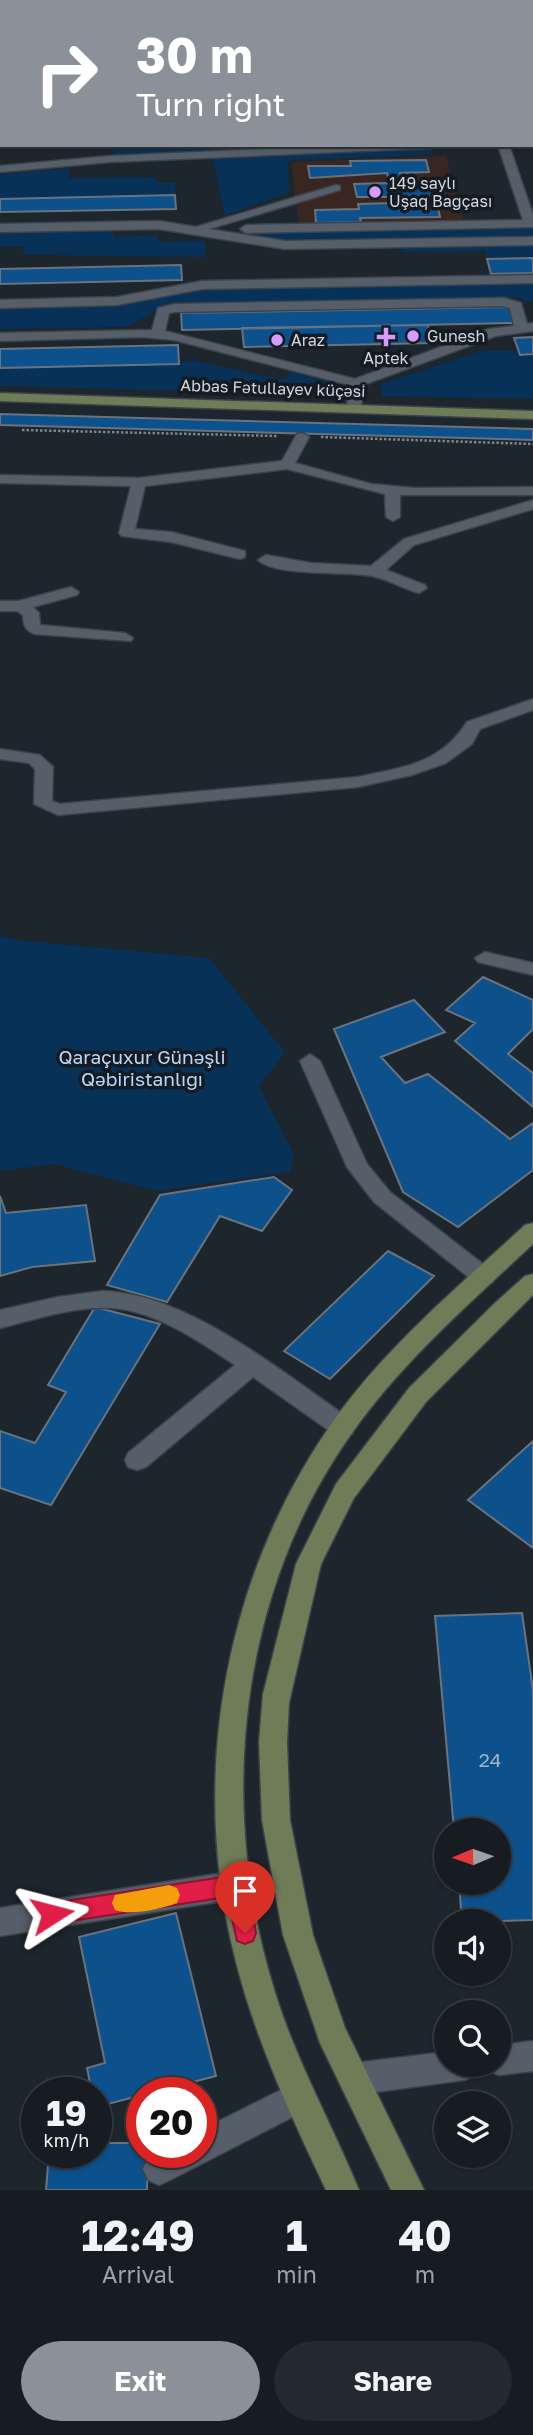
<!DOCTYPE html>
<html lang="en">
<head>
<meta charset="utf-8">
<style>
	body { margin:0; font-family:"Golos Text",sans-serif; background:#23292f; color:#f1f3f6; height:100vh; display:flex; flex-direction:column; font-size:26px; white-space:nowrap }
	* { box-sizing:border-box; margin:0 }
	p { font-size:23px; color:#9ea1a5 }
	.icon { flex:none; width:38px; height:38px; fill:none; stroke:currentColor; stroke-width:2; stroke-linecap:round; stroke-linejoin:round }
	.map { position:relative; height:2190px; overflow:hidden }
	.details { display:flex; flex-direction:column; background:#161c22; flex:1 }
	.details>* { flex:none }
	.top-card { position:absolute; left:0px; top:0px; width:534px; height:147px; box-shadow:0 2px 5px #0004,0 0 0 2px #353a40; background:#8c9099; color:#fff; overflow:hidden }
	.needle { width:46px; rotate:268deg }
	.buttons { position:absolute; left:434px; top:1818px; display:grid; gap:14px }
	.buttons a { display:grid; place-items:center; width:77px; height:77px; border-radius:50%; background:#161c22; box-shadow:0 2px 5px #0004,0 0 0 2px #353a40; font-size:35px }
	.speed { position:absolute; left:21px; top:2077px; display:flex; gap:14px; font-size:35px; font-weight:700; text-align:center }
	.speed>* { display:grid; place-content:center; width:91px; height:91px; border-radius:50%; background:#161c22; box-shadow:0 2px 5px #0004,0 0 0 2px #353a40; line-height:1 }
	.speed small { font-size:18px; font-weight:400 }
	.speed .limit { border:10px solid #d22; background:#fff; color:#111 }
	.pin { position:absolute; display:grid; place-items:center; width:60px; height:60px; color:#fff; margin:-72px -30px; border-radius:50% 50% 50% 0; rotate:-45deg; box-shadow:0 0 7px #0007 }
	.pin .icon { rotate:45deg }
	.me { position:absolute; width:77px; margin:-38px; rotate:81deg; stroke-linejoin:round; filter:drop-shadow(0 0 5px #0008) }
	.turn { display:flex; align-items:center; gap:24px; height:147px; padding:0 21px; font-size:32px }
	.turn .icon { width:91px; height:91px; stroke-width:2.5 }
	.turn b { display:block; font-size:49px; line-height:60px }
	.eta { display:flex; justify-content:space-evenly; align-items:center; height:119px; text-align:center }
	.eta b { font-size:42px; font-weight:700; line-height:49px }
	.primary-button { display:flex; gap:14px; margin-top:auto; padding:14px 21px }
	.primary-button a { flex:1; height:80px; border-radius:42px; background:#8c9099; color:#fff; font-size:28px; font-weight:700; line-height:80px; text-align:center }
	.primary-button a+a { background:#23292f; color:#f1f3f6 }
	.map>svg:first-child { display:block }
	.education { fill:#392621 }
	.green { fill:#083157 }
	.building { fill:#0c508c; stroke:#6a737d; stroke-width:2 }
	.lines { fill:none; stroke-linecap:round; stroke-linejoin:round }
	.minor-casing { stroke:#3c4249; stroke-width:3 }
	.major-casing { stroke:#3c4249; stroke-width:3 }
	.path { stroke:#7d848b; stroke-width:2.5; stroke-dasharray:2.5 2; stroke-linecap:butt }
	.minor { fill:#565f69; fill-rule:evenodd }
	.major { fill:#6e7c57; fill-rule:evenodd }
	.route { fill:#e11d48; stroke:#92132f; stroke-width:2 }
	.slow { fill:#f59e0b }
	.poi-dot { fill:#d59cfb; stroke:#141b23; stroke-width:2.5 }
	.labels { text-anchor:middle; stroke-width:7; stroke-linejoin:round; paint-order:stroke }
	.far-poi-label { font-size:16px; fill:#d2d7dd; stroke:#141b23; text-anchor:start }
	.far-street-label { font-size:16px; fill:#d2d7dd; stroke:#141b23 }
	.park-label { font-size:19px; fill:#b9d8fb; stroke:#141b23 }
	.near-number-label { font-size:19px; fill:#a0b5c9 }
</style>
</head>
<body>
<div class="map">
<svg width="533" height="2190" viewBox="0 0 533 2190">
	<rect width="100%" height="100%" fill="#1d252d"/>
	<path class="education" d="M446,156L464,222L299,226L291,162Z"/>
	<path class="green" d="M104,145H339L117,155Z
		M431,149L433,154L288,161L289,193L225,216L213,159Z
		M69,168V178L156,177L158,183H176L175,195L0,199V174Z
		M533,226V237L285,241L235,231Z
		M112,229L114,237L157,235L158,242L205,241V257L23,255L24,247H0V232Z
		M533,243V258L487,259L486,251L403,252L400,245Z
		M533,284V301H524L520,297L171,303L127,327L0,329V309L129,304L211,288Z
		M481,351H518L520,355L533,354V399L382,396L381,384Z
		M192,360L282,380L293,372L337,385L333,395L0,386V368L179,364Z
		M0,936L24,941L209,958L285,1052L259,1086L294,1154L290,1172L156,1191L54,1164L0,1171Z"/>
	<path class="building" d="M9,0H503L504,2H9Z
		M426,160L429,172L400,173L402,180H430L433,196H405L407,203H437L440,217L360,218L361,222L316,223L315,210L359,209L358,204L393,203L392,197H357L354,184L389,183L387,173L310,178L308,166H351L350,161Z
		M175,195L176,209L0,212V199Z
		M533,258V273L491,274L487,259Z
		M181,265L182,280L0,284V269Z
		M509,307L514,323L182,330L181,313Z
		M428,325L433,343L244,347L242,328Z
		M533,337V354L520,355L514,338Z
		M178,345L179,364L0,368V349Z
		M0,414L533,429V440L0,425Z
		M483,977L533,1000V1029L508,1054L533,1073V1107L455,1041L475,1023L446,1010Z
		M414,1000L445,1032L381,1057L405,1083L428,1074L510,1139L533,1123V1170L458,1227L403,1192L334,1029Z
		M274,1177L292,1190L262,1231L220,1216L167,1302L107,1285L160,1195Z
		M0,1196L6,1213L86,1205L95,1261L32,1267L0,1276Z
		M388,1251L434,1276L330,1379L284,1351Z
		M95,1307L160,1324L51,1505L0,1488V1431L35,1443L66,1392L48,1385Z
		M533,1441V1548L468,1500Z
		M522,1613L533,1690V1920L462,1922L459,1883H499V1830H454L435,1616Z
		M176,1913L216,2076L96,2107V2093H92L87,2068L105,2063L79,1937Z
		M96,2143H142V2152H148L147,2190H46L49,2152H96Z"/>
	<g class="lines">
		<g class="minor-casing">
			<path id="minor" d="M171,0H181V2H171Z
				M532,82H533V88H532Z
				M0,83H2V89H0Z
				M0,134H2V140H0Z
				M532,139H533V145H532Z
				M350,145H438L433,148L110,162L0,172V166L110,156Z
				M498,145H509L533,215V227L246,233L240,229L246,225L523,220Z
				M336,185L340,186V190L209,229L285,241L533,237V245L285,249L159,229L0,232V224L159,221L196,227Z
				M533,275V283L202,289L117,305L0,308V300L117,297L202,281Z
				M504,298L521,303L527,324L533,323V331L496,336L363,385L361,408L354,412L347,408L349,385L174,340L143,337L0,341V333L152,330L158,308L175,304ZM503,306L510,308L514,326L489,329L355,379L165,331L169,313L175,312Z
				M302,433L309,437L295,463L371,484L415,488L533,487V495H400V517L393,521L386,517L385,494L287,469L145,486L135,529L171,532L245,551V557L240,559L171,542L122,536L119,533L131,486L0,483V475L139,478L282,461L297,434Z
				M533,500V509L414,545L386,570L425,585L427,588L419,593C403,589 388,579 372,576C347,571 276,577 258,560L266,555L311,563L371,566L404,539Z
				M71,587L79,592L77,595L33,607L39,613L40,625L125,633L133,638L131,641L35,634C25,631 23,624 23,615L17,611H0V601H19Z
				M533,699V710L480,729L472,744L446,763L412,775L358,787L58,815L34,804L35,769L29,763L0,759V749L40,755L53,767L52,801L60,804L358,777C404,767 440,764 467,722Z
				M485,952L533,963V975L478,962L475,958Z
				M310,1054L320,1061L367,1164L390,1192L492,1271L495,1277L492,1283H476L374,1202L347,1167L300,1061Z
				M102,1291C188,1293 282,1373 352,1420L355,1427L352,1434L343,1437L334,1434L253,1377L146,1467L137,1470L128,1467L125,1460L128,1453L235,1365C200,1342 156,1311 112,1308C74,1306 37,1319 0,1328V1310L58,1297Z
				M236,1871L246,1875L251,1885L246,1895L236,1899L0,1936V1908Z
				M533,2041V2071L499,2075L488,2071L486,2065H499V2045Z
				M446,2052V2065H480L475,2076L464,2080L354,2095L343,2090L338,2079L343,2068L354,2063Z
				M299,2081L310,2086L315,2097L310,2108L170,2180L159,2185L148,2180L143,2169C153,2145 179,2152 201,2152V2130Z"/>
		</g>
		<g class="major-casing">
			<path id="major" d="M0,393L533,411V419L0,401Z
				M533,1223V1244C470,1303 402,1362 352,1433C239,1591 216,1804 274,1989C295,2059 331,2122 359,2190H326C291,2116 256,2041 236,1962C188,1777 224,1576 334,1420C386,1347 459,1286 525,1225Z
				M533,1274V1295L426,1402L354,1498L321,1564L289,1703L287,1742L290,1820L313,1935L345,2028L424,2190H391L320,2043L283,1935L262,1820L259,1742L263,1694L296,1564L336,1484L409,1388L495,1303L525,1276Z"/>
		</g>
		<path class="path" d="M22,430L277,436
			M321,437L533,444"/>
		<use href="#minor" class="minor"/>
		<use href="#major" class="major"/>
	</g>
	<path class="route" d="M236,1875L244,1878L247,1885L256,1933L253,1941L245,1944L237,1941L227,1897L52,1924L45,1921L41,1914L45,1906L52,1903Z"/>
	<path class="slow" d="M169,1885L177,1888L180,1895L177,1903C161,1909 131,1916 115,1910L112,1903L115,1895Z"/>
	<g class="poi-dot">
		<circle cx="375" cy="192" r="7"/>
		<circle cx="413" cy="336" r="7"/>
		<path d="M382.5 326.5h7v7h7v7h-7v7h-7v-7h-7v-7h7z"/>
		<circle cx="277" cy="340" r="7"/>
	</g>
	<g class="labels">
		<g class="far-poi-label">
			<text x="389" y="189">149 saylı<tspan x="389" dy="18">Uşaq Bağçası</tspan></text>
			<text x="427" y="342">Gunesh</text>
			<text x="291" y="346">Araz</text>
			<text x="386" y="364" text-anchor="middle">Aptek</text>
		</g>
		<g class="far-street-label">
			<text transform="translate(273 388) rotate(2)" y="6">Abbas Fətullayev küçəsi</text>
		</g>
		<g class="park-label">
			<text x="142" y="1064">Qaraçuxur Günəşli<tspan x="142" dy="22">Qəbiristanlığı</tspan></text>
		</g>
		<g class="near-number-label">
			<text x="490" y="1767">24</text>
		</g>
	</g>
</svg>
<div class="buttons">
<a><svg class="needle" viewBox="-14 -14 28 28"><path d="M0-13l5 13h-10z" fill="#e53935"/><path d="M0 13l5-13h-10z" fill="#9ea1a5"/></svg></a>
<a><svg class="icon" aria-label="sound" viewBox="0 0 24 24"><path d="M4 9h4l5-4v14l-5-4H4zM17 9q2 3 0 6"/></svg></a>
<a><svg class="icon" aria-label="search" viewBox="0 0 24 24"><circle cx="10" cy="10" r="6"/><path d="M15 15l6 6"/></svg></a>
<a><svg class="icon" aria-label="layers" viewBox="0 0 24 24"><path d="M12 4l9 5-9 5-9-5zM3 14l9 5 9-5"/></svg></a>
</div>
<div class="speed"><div>19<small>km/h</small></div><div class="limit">20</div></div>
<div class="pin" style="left:245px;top:1933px;background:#d93025"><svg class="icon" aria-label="arrive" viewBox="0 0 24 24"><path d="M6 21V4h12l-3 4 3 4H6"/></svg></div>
<svg class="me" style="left:52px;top:1914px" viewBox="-20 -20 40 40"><path d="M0-17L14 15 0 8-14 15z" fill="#e11d48" stroke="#fff" stroke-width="4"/></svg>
<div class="top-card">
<div class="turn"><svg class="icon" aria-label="right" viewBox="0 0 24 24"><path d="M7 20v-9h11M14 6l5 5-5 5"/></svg><div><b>30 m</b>Turn right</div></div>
</div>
</div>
<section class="details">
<div class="eta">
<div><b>12:49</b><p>Arrival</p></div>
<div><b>1</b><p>min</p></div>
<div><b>40</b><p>m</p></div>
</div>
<div class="primary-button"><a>Exit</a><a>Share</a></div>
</section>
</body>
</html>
